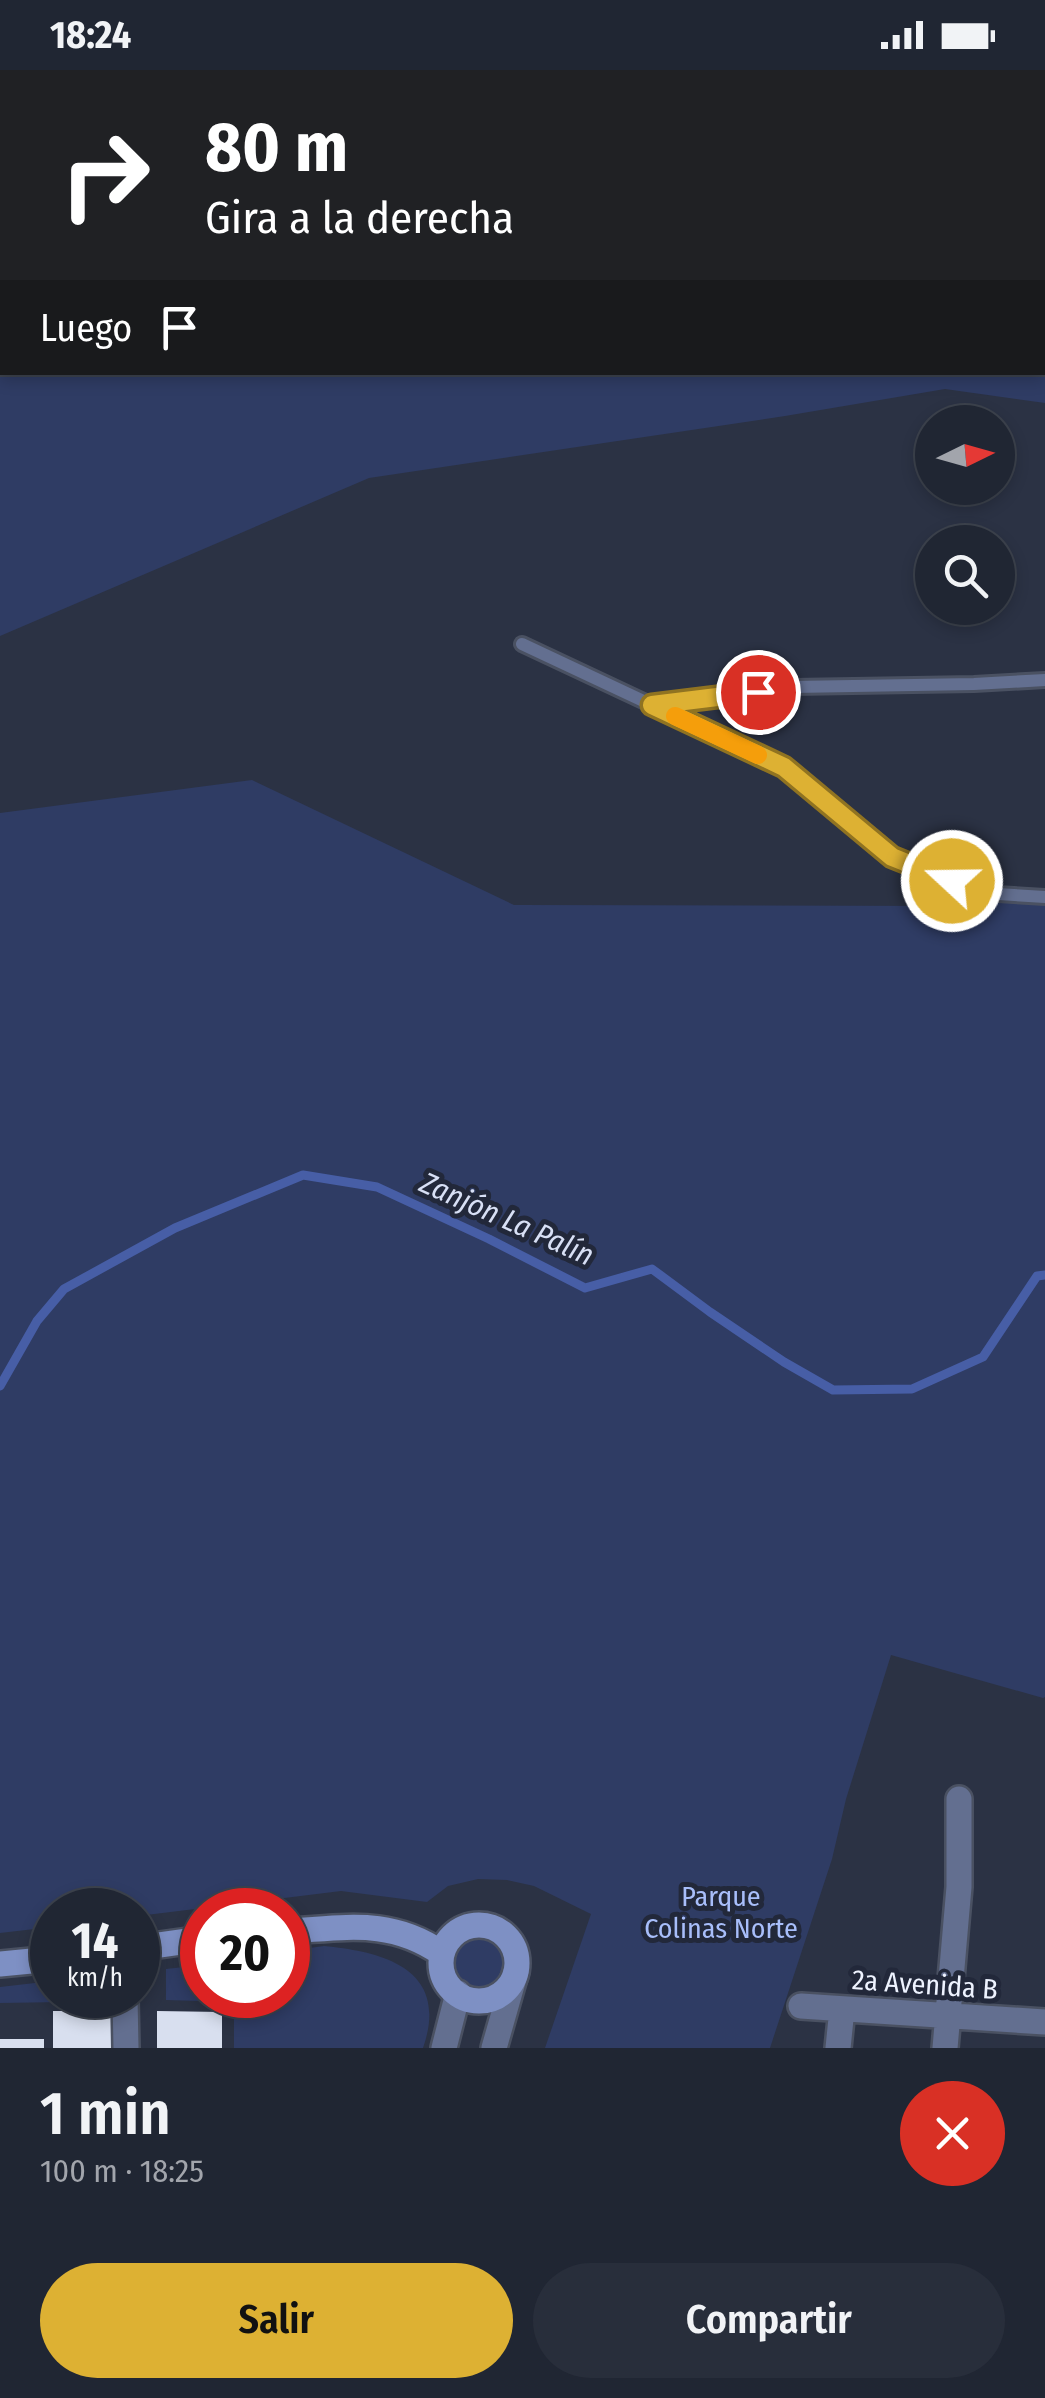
<!DOCTYPE html>
<html lang="es">
<head>
<meta charset="utf-8">
<style>
	body { margin:0; font-family:"Fira Sans Condensed",sans-serif; background:#282e3b; color:#f1f3f6; height:100vh; display:flex; flex-direction:column; font-size:38px; white-space:nowrap }
	* { box-sizing:border-box; margin:0 }
	p { font-size:32px; color:#a2a5ac }
	.icon { flex:none; width:55px; height:55px; fill:none; stroke:currentColor; stroke-width:2; stroke-linecap:round; stroke-linejoin:round }
	.map { position:relative; height:1978px; overflow:hidden }
	.details { display:flex; flex-direction:column; background:#202633; flex:1 }
	.details>* { flex:none }
	.guide { position:absolute; left:0px; top:0px; width:1045px; height:305px; box-shadow:0 5px 15px #0003,0 0 0 2px #3d434e; background:#202124; color:#fff; overflow:hidden }
	.needle { width:65px; rotate:85deg }
	.fabs { position:absolute; left:915px; top:335px; display:grid; gap:20px }
	.fabs a { display:grid; place-items:center; width:100px; height:100px; border-radius:50%; background:#202633; box-shadow:0 5px 15px #0003,0 0 0 2px #3d434e; font-size:50px }
	.speed { position:absolute; left:30px; top:1818px; display:flex; gap:20px; font-size:50px; font-weight:700; text-align:center }
	.speed>* { display:grid; place-content:center; width:130px; height:130px; border-radius:50%; background:#202633; box-shadow:0 5px 15px #0003,0 0 0 2px #3d434e; line-height:1 }
	.speed small { font-size:25px; font-weight:400 }
	.speed .limit { border:15px solid #d22; background:#fff; color:#111 }
	.pin { position:absolute; display:grid; place-items:center; width:85px; height:85px; color:#fff; margin:-42px; border:5px solid #fff; border-radius:50%; box-shadow:0 2px 10px #0007 }
	.me { position:absolute; width:110px; margin:-55px; rotate:291deg; stroke-linejoin:round; filter:drop-shadow(0 0 8px #0008) }
	.turn { display:flex; align-items:center; gap:35px; height:210px; padding:0 40px; font-size:45px }
	.turn .icon { width:130px; height:130px; stroke-width:2.5 }
	.turn b { display:block; font-size:70px; line-height:85px }
	.then { display:flex; align-items:center; height:95px; padding:0 40px; background:#0003; gap:20px; font-size:38px }
	.round { display:grid; place-items:center; flex:none; width:105px; height:105px; border-radius:52px; background:#282e3b }
	.headline { display:flex; align-items:center; justify-content:space-between; height:170px; padding:0 40px }
	h1 { font-size:60px; font-weight:600; line-height:75px }
	.primary-button { display:flex; gap:20px; margin-top:auto; padding:20px 40px }
	.primary-button a { flex:1; height:115px; border-radius:60px; background:#ddb133; color:#111; font-size:40px; font-weight:600; line-height:115px; text-align:center }
	.primary-button a+a { background:#282e3b; color:#f1f3f6 }
	.status { display:flex; justify-content:space-between; align-items:center; height:70px; padding:0 50px; background:#202633; direction:ltr }
	.status svg { height:28px; fill:currentColor }
	.map>svg:first-child { display:block }
	.green { fill:#2f3c64 }
	.lines { fill:none; stroke-linecap:round; stroke-linejoin:round }
	.stream { stroke:#475ea6; stroke-width:9 }
	.building { fill:#d8dfef }
	.lane-casing { stroke:#4a5162; stroke-width:18 }
	.street-casing { stroke:#4a5162; stroke-width:30 }
	.secondary-casing { stroke:#4a5162; stroke-width:30 }
	.highway-casing { stroke:#4a5162; stroke-width:35 }
	.lane { stroke:#636f90; stroke-width:12 }
	.street { stroke:#636f90; stroke-width:25 }
	.secondary { stroke:#7e90c4; stroke-width:25 }
	.highway { stroke:#b1c3f3; stroke-width:30 }
	.route-casing { stroke:#907321; stroke-width:25 }
	.route { stroke:#ddb133; stroke-width:18 }
	.slow { stroke:#f59e0b; stroke-width:18 }
	.labels { text-anchor:middle; stroke-width:10; stroke-linejoin:round; paint-order:stroke }
	.park-label { font-size:28px; fill:#a8befa; stroke:#22283a }
	.street-label { font-size:28px; fill:#eef3ff; stroke:#22283a }
	.water-label { font-size:30px; font-style:italic; fill:#d8e0f5; stroke:#22283a }
</style>
</head>
<body>
<div class="status"><b>18:24</b><svg viewBox="0 0 49 12"><path d="M0 12V9h3v3zM5 12V6h3v6zM10 12V3h3v9zM15 12V0h3v12zM26 1h20v11H26zM47 4h2v5h-2z"/></svg></div>
<div class="map">
<svg width="1045" height="1978" viewBox="0 0 1045 1978">
	<rect width="100%" height="100%" fill="#2b3244"/>
	<path class="green" d="M1043,128L1045,129V333L945,319L785,346L369,408L0,566V252L2,251V302H1042Z
		M252,710L514,835L945,836L1045,823V1627L1043,1628L891,1585L846,1729L832,1789L770,1978H545L591,1844L534,1816L507,1810L478,1809L448,1816L427,1832L341,1821L138,1846V1840H52V1857L0,1863V743Z
		M448 1893a29 29 0 1 1 58 0a29 29 0 1 1-58 0Z
		M324,1876C386,1882 450,1900 423,1978H234V1932L166,1930V1899L202,1895V1925H288V1881Z
		M52,1911V1925H64V1932L0,1933V1917Z"/>
	<g class="lines">
		<path class="stream" d="M0,1316L37,1251L64,1219L175,1158L303,1105L377,1117L489,1169L585,1218L652,1199L710,1242L784,1292L833,1320L912,1319L983,1287L1037,1206L1045,1205"/>
	</g>
	<path class="building" d="M53,1941H118L117,1978H53Z
		M157,1941L222,1942V1978H157Z
		M0,1969H44V1978H0Z"/>
	<g class="lines">
		<g class="lane-casing">
			<path id="lane" d="M522,574L784,697L892,787L982,823L1045,827
				M655,635L793,617L974,614L1045,610
				M75,1926L125,1928"/>
		</g>
		<g class="street-casing">
			<path id="street" d="M125,1928L126,1978
				M801,1936L1045,1952
				M444,1978L458,1923
				M494,1978L516,1901
				M838,1978L842,1939
				M945,1978L959,1817V1729"/>
		</g>
		<g class="secondary-casing">
			<path id="secondary" d="M441 1893a38 38 0 1 1 76 0a38 38 0 1 1-76 0Z
				M288,1861C346,1858 390,1848 441,1883
				M138,1878L202,1869
				M0,1894L52,1889"/>
		</g>
		<g class="highway-casing">
			<path id="highway" d="M859,0L868,2
				M1036,0L1042,2
				M151,2L156,0
				M307,2L315,0
				M1042,61L1045,62
				M0,75L2,74
				M0,136L2,134"/>
		</g>
		<use href="#lane" class="lane"/>
		<use href="#street" class="street"/>
		<use href="#secondary" class="secondary"/>
		<use href="#highway" class="highway"/>
	</g>
	<g class="lines">
		<g class="route-casing">
			<path id="route" d="M758,622L652,635L784,697L892,787L952,811"/>
		</g>
		<use href="#route" class="route"/>
		<path class="slow" d="M675,646L758,685"/>
	</g>
	<g class="labels">
		<g class="park-label">
			<text x="721" y="1836">Parque<tspan x="721" dy="32">Colinas Norte</tspan></text>
		</g>
		<g class="street-label">
			<text transform="translate(925 1914) rotate(4)" y="10">2a Avenida B</text>
		</g>
		<g class="water-label">
			<text transform="translate(507 1149) rotate(24)" y="10">Zanjón La Palín</text>
		</g>
	</g>
</svg>
<div class="fabs">
<a><svg class="needle" viewBox="-14 -14 28 28"><path d="M0-13l5 13h-10z" fill="#e53935"/><path d="M0 13l5-13h-10z" fill="#a2a5ac"/></svg></a>
<a><svg class="icon" aria-label="search" viewBox="0 0 24 24"><circle cx="10" cy="10" r="6"/><path d="M15 15l6 6"/></svg></a>
</div>
<div class="speed"><div>14<small>km/h</small></div><div class="limit">20</div></div>
<div class="pin" style="left:758px;top:622px;background:#d93025"><svg class="icon" aria-label="arrive" viewBox="0 0 24 24"><path d="M6 21V4h12l-3 4 3 4H6"/></svg></div>
<svg class="me" style="left:952px;top:811px" viewBox="-20 -20 40 40"><circle r="17" fill="#ddb133" stroke="#fff" stroke-width="3"/><path d="M0-11L8 9 0 5-8 9z" fill="#fff"/></svg>
<div class="guide">
<div class="turn"><svg class="icon" aria-label="right" viewBox="0 0 24 24"><path d="M7 20v-9h11M14 6l5 5-5 5"/></svg><div><b>80 m</b>Gira a la derecha</div></div>
<div class="then">Luego<svg class="icon" aria-label="arrive" viewBox="0 0 24 24"><path d="M6 21V4h12l-3 4 3 4H6"/></svg></div>
</div>
</div>
<section class="details">
<div class="headline"><div><h1>1 min</h1><p>100 m · 18:25</p></div><a class="round" style="background:#d93025;color:#fff"><svg class="icon" aria-label="close" viewBox="0 0 24 24"><path d="M6 6l12 12M18 6L6 18"/></svg></a></div>
<div class="primary-button"><a>Salir</a><a>Compartir</a></div>
</section>
</body>
</html>
